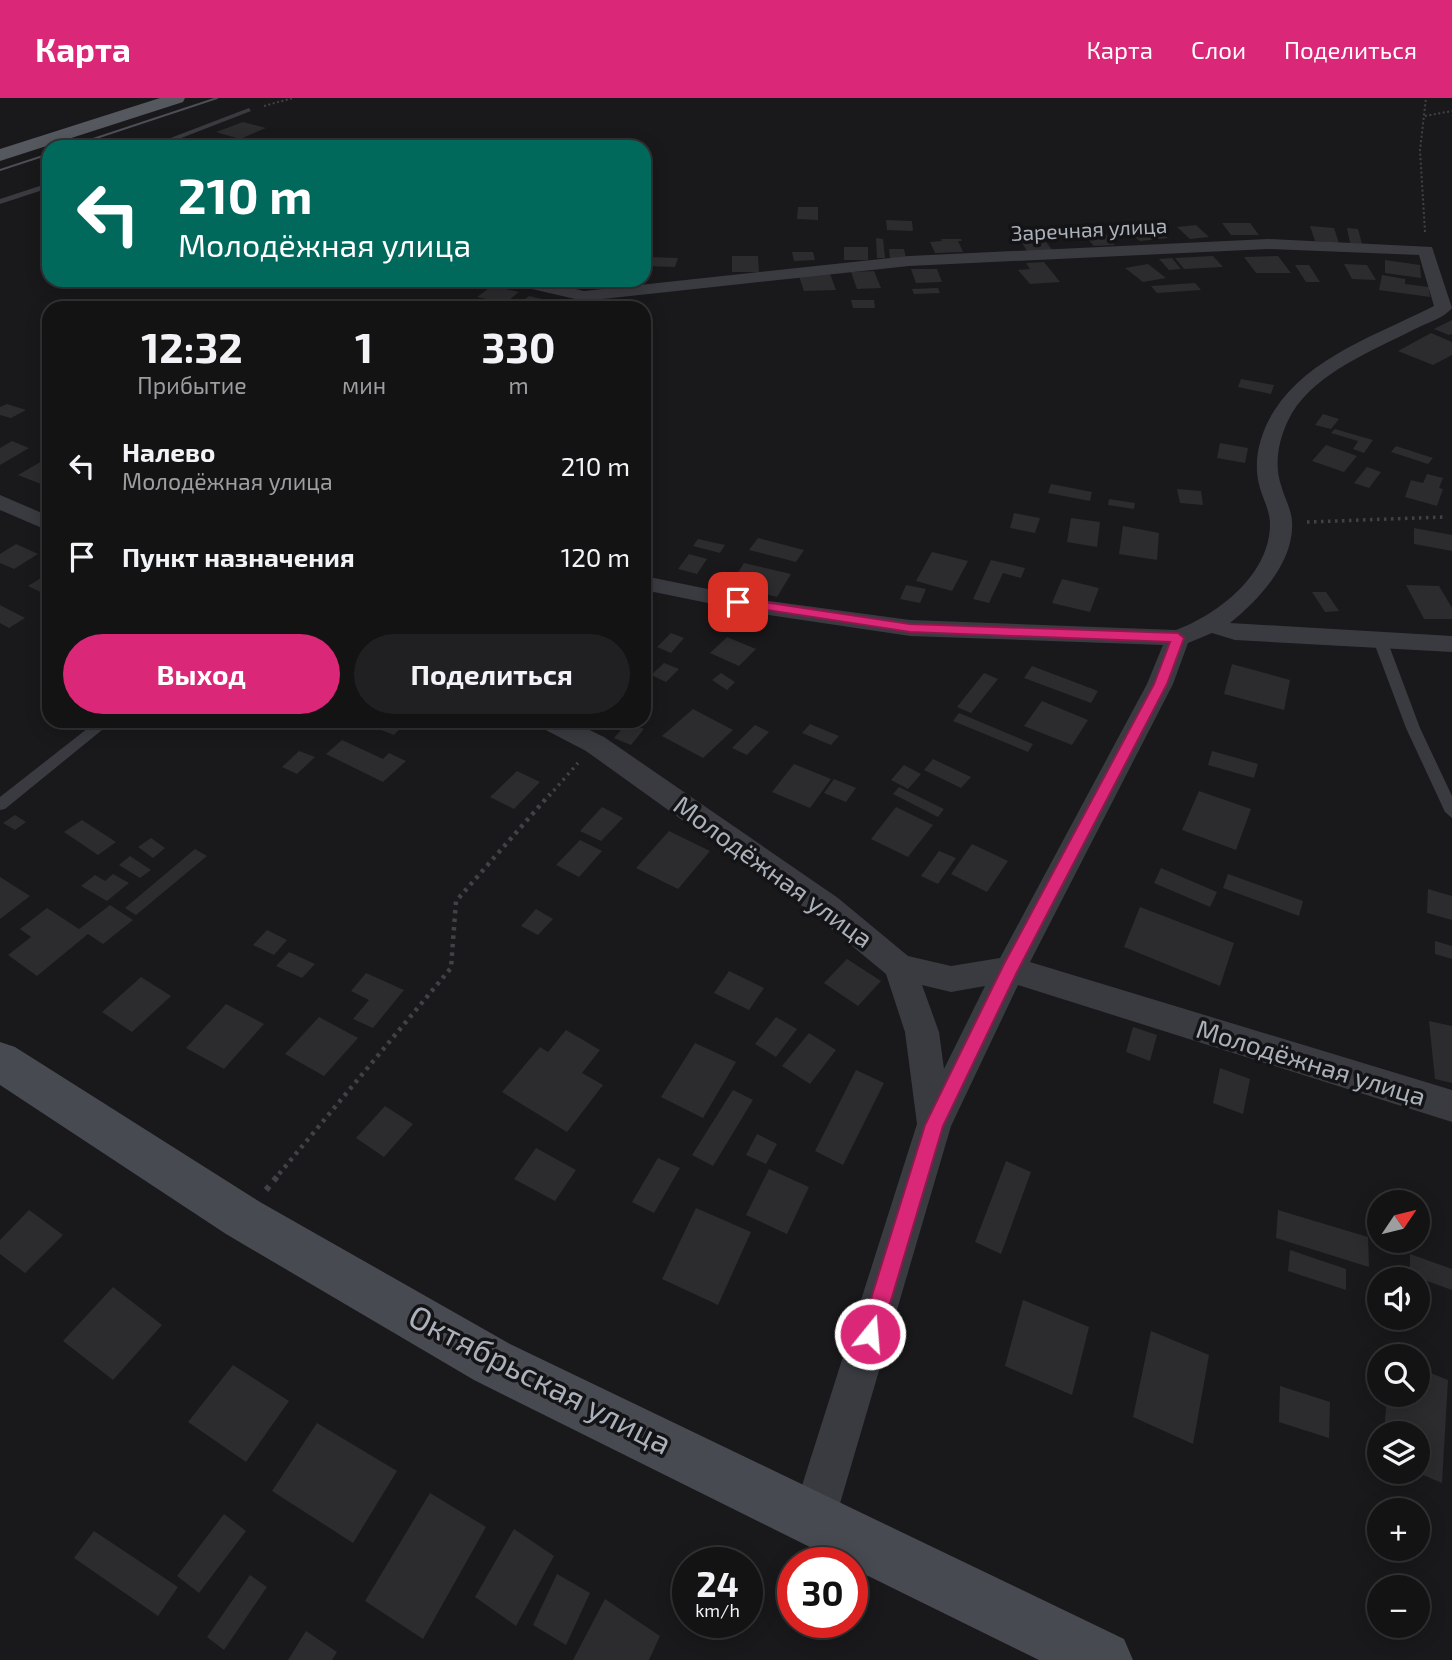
<!DOCTYPE html>
<html lang="ru">
<head>
<meta charset="utf-8">
<style>
	body { margin:0; font-family:"Exo 2",sans-serif; background:#202022; color:#f1f3f6; height:100vh; display:flex; flex-direction:column; font-size:26px; white-space:nowrap }
	* { box-sizing:border-box; margin:0 }
	p { font-size:23px; color:#9d9ea0 }
	.icon { flex:none; width:38px; height:38px; fill:none; stroke:currentColor; stroke-width:2; stroke-linecap:round; stroke-linejoin:round }
	.map { position:relative; flex:1; overflow:hidden }
	.sheet { position:absolute; left:42px; top:203px; width:609px; height:427px; display:flex; flex-direction:column; background:#131314; border-radius:21px; box-shadow:0 4px 18px #0003,0 0 0 2px #323234 }
	.sheet>* { flex:none }
	.top-card { position:absolute; left:42px; top:42px; width:609px; height:147px; border-radius:21px; box-shadow:0 4px 18px #0003,0 0 0 2px #323234; background:#00695c; color:#fff; overflow:hidden }
	.needle { width:46px; rotate:55deg }
	.buttons { position:absolute; left:1367px; top:1092px; display:grid; gap:14px }
	.buttons a { display:grid; place-items:center; width:63px; height:63px; border-radius:50%; background:#131314; box-shadow:0 4px 18px #0003,0 0 0 2px #323234; font-size:35px }
	.speed { position:absolute; left:672px; top:1449px; display:flex; gap:14px; font-size:35px; font-weight:700; text-align:center }
	.speed>* { display:grid; place-content:center; width:91px; height:91px; border-radius:50%; background:#131314; box-shadow:0 4px 18px #0003,0 0 0 2px #323234; line-height:1 }
	.speed small { font-size:18px; font-weight:400 }
	.speed .limit { border:10px solid #d22; background:#fff; color:#111 }
	.pin { position:absolute; display:grid; place-items:center; width:60px; height:60px; color:#fff; margin:-30px; border-radius:14px; box-shadow:0 4px 10px #0006 }
	.me { position:absolute; width:77px; margin:-38px; rotate:17deg; stroke-linejoin:round; filter:drop-shadow(0 0 5px #0008) }
	.turn { display:flex; align-items:center; gap:24px; height:147px; padding:0 21px; font-size:32px }
	.turn .icon { width:91px; height:91px; stroke-width:2.5 }
	.turn b { display:block; font-size:49px; line-height:60px }
	.eta { display:flex; justify-content:space-evenly; align-items:center; height:119px; text-align:center }
	.eta b { font-size:42px; font-weight:700; line-height:49px }
	.button { display:flex; gap:14px; margin-top:auto; padding:14px 21px }
	.button a { flex:1; height:80px; border-radius:42px; background:#db2777; color:#fff; font-size:28px; font-weight:700; line-height:80px; text-align:center }
	.button a+a { background:#202022; color:#f1f3f6 }
	ul { padding:0; list-style:none }
	li { display:flex; align-items:center; gap:21px; height:91px; padding:0 21px }
	li div { flex:1 }
	li b { display:block; font-size:26px }
	li em { font-style:normal }
	header { display:flex; align-items:center; gap:42px; box-sizing:border-box; height:98px; padding:0 35px; background:#db2777; color:#fff }
	header strong { font-size:33px }
	nav { display:flex; gap:38px; margin-inline-start:auto; font-size:24px }
	.map>svg:first-child { display:block }
	.building { fill:#2c2c2f }
	.lines { fill:none; stroke-linecap:round; stroke-linejoin:round }
	.path-far3 { stroke:#404248; stroke-width:2; stroke-dasharray:2 2.5; stroke-linecap:butt }
	.path-far2 { stroke:#404248; stroke-width:3.5; stroke-dasharray:2.5 4.5; stroke-linecap:butt }
	.path-far1 { stroke:#404248; stroke-width:4.5; stroke-dasharray:3.5 5; stroke-linecap:butt }
	.path { stroke:#404248; stroke-width:6; stroke-dasharray:5 7; stroke-linecap:butt }
	.lane { fill:#3a3b41; fill-rule:evenodd }
	.street { fill:#3a3b41; fill-rule:evenodd }
	.secondary { fill:#484a51; fill-rule:evenodd }
	.primary { fill:#565860; fill-rule:evenodd }
	.tram { stroke:#4d4f56; stroke-width:2 }
	.route { fill:#db2777; stroke:#8e194d; stroke-width:2 }
	.labels { text-anchor:middle; stroke-width:7; stroke-linejoin:round; paint-order:stroke }
	.far-street-label { font-size:21px; fill:#abb1bb; stroke:#141416 }
	.street-label { font-size:26px; fill:#abb1bb; stroke:#141416 }
	.near-street-label { font-size:32px; fill:#abb1bb; stroke:#141416 }
</style>
</head>
<body>
<header>
<strong>Карта</strong>
<nav><a>Карта</a><a>Слои</a><a>Поделиться</a></nav>
</header>
<div class="map">
<svg width="1452" height="1562" viewBox="0 0 1452 1562">
	<rect width="100%" height="100%" fill="#19191b"/>
	<path class="building" d="M243,24L266,30L240,41L216,34Z
		M798,109H818V122L797,121Z
		M886,122L912,123L913,133L887,132Z
		M1150,125L1168,140L1140,143L1122,129Z
		M1222,125H1250L1259,137H1231Z
		M1196,127L1209,139L1190,141L1177,129Z
		M1310,128L1334,130L1339,145L1315,143Z
		M1347,130L1358,131L1362,146L1350,145Z
		M1105,135L1115,147L1094,148L1084,137Z
		M876,140L883,141L885,160H877Z
		M1043,140L1053,153L1028,155L1020,141Z
		M941,141H961L962,143H958L963,154L935,155L930,144L942,143Z
		M844,149H868V162H844Z
		M889,151H904L906,160H890Z
		M792,154H813L815,162L794,163Z
		M732,158H758L759,174H732Z
		M1213,158L1223,169L1184,171L1175,160Z
		M1278,158L1291,175H1256L1244,159Z
		M649,159L678,160L675,169L646,168Z
		M1172,160L1181,171L1169,172L1159,161Z
		M1385,162L1420,167L1421,180L1385,175Z
		M1044,164L1060,184L1030,186L1018,172L1030,171L1026,165Z
		M1148,166L1166,180L1143,184L1125,170Z
		M1344,166L1367,167L1376,182L1352,181Z
		M1295,167H1309L1320,184H1306Z
		M911,171H937L942,184L916,185Z
		M874,173L881,190L857,191L851,174Z
		M830,176L836,192L804,193L799,178Z
		M1382,177L1405,181V186L1429,189L1430,199L1379,192Z
		M1195,185L1201,192L1157,195L1151,188Z
		M492,188L519,194L505,205L477,199Z
		M938,190L940,195L914,196L912,191Z
		M529,198L560,205L554,210H513Z
		M851,202H874L875,210H853Z
		M1452,222V236L1449,237L1434,231Z
		M1431,235L1452,244V257L1433,267L1398,253Z
		M1241,281L1274,287L1271,296L1238,289Z
		M7,306L26,312L11,320L0,317V309Z
		M1323,316L1339,321L1331,331L1315,327Z
		M1335,331L1373,342L1364,355L1353,351L1358,343L1331,335Z
		M12,343L29,350L0,367V350Z
		M1220,345L1248,350L1245,365L1217,360Z
		M1326,347L1357,358L1344,374L1312,363Z
		M1396,348L1433,360L1428,366L1391,354Z
		M49,359V386L46,388L18,377Z
		M1367,369L1381,374L1369,390L1354,385Z
		M1427,376L1443,380L1439,390L1443,391L1437,408L1405,399L1411,382L1423,385Z
		M1051,386L1092,394L1090,403L1048,395Z
		M1177,391L1201,393L1203,407L1180,405Z
		M1109,401L1135,405L1134,411L1108,407Z
		M1014,415L1040,420L1035,435L1010,430Z
		M1071,420L1100,424L1097,449L1067,444Z
		M1123,428L1159,435L1157,462L1119,456Z
		M1414,430L1452,437V453L1414,446Z
		M758,440L804,452L796,464L749,452Z
		M698,441L725,447L720,455L693,448Z
		M16,446L38,456L14,471L0,465V456Z
		M932,454L968,463L952,493L916,483Z
		M689,456L707,461L697,476L678,471Z
		M991,462L1025,470L1021,480L1003,475L989,505L973,501Z
		M744,465L791,476L777,499L730,487Z
		M49,475V498L28,488Z
		M1062,481L1099,490L1090,514L1052,505Z
		M906,487L926,491L920,505L900,501Z
		M1406,487L1439,488L1452,510V521H1424Z
		M1312,494H1326L1339,513L1325,514Z
		M0,507L25,520L9,530L0,525Z
		M671,535L684,540L671,555L657,549Z
		M727,539L756,551L739,568L710,555Z
		M664,565L679,571L666,584L651,577Z
		M1232,566L1290,582L1284,612L1224,596Z
		M1032,568L1098,593L1091,605L1024,580Z
		M721,575L735,584L727,592L712,582Z
		M984,575L998,581L971,615L957,609Z
		M1042,603L1088,622L1072,647L1024,628Z
		M693,611L733,632L703,660L662,638Z
		M959,615L1033,646L1028,654L953,623Z
		M365,623H407L394,637L363,625Z
		M627,625L644,631L631,647L614,640Z
		M810,626L839,638L831,647L802,635Z
		M755,627L769,634L747,657L732,650Z
		M342,642L383,661L389,655L406,663L383,684L326,656Z
		M299,653L315,659L297,676L282,669Z
		M1212,653L1258,666L1254,680L1208,667Z
		M933,661L971,679L961,690L924,672Z
		M794,666L831,681L810,710L772,694Z
		M904,667L921,676L908,691L891,682Z
		M517,673L540,684L514,711L490,699Z
		M834,681L856,690L846,704L824,695Z
		M899,689L944,711L938,719L893,696Z
		M1199,693L1251,711L1236,752L1182,732Z
		M602,709L623,720L601,743L580,733Z
		M896,709L933,727L908,759L871,741Z
		M15,717L26,724L15,732L3,725Z
		M82,722L116,744L98,757L64,734Z
		M669,733L710,753L678,791L636,770Z
		M151,740L165,750L153,760L138,749Z
		M580,742L602,753L579,779L556,767Z
		M972,746L1008,763L987,794L951,776Z
		M195,751L207,758L136,817L125,810Z
		M939,753L956,760L938,786L921,778Z
		M130,758L151,772L140,780L119,767Z
		M1161,770L1217,794L1210,809L1154,785Z
		M113,776L129,785L107,803L81,788L95,777L105,783Z
		M1228,776L1303,803L1299,818L1223,790Z
		M0,779L30,798L0,821Z
		M1428,791L1452,798V822L1427,815Z
		M110,807L133,822L103,846L88,836L37,878L8,857L31,839L20,831L47,810L79,831Z
		M1140,809L1234,845L1220,888L1124,849Z
		M536,811L553,821L538,837L521,828Z
		M267,832L287,842L274,857L253,847Z
		M1435,843L1452,848V861L1435,856Z
		M289,854L315,866L302,880L276,868Z
		M847,861L881,883L858,908L824,885Z
		M729,873L764,890L749,912L714,895Z
		M366,875L404,892L373,930L353,921L369,902L351,893Z
		M141,879L171,898L132,934L102,914Z
		M226,906L264,926L224,971L186,950Z
		M319,919L358,940L324,978L285,956Z
		M776,919L797,931L776,959L755,946Z
		M1429,923L1452,928V985L1435,981Z
		M1133,929L1157,937L1150,963L1126,954Z
		M566,932L600,952L582,975L603,987L567,1034L502,994L540,949L548,954Z
		M809,935L836,952L810,986L782,968Z
		M695,945L736,964L703,1020L661,999Z
		M1220,970L1250,981L1243,1016L1213,1005Z
		M856,972L884,985L843,1067L815,1053Z
		M733,992L753,1002L713,1068L692,1057Z
		M385,1008L413,1026L384,1059L356,1040Z
		M757,1036L777,1046L766,1066L746,1057Z
		M536,1050L576,1072L555,1103L514,1081Z
		M658,1060L680,1070L654,1115L632,1104Z
		M1006,1063L1031,1074L1001,1156L975,1144Z
		M769,1071L809,1089L787,1136L746,1117Z
		M696,1110L751,1134L718,1207L662,1181Z
		M29,1112L63,1137L25,1175L0,1156V1142Z
		M1278,1112L1368,1139L1369,1169L1276,1140Z
		M1290,1152L1346,1171V1192L1288,1173Z
		M1410,1156L1452,1171V1192L1410,1177Z
		M113,1189L162,1227L113,1282L63,1243Z
		M1023,1202L1089,1229L1072,1297L1005,1268Z
		M1151,1233L1209,1257L1193,1346L1133,1319Z
		M233,1267L289,1303L246,1364L188,1324Z
		M1418,1270L1448,1282L1442,1385L1418,1375V1335H1384L1387,1297H1418Z
		M1280,1288L1330,1304L1329,1340L1279,1324Z
		M317,1325L397,1373L353,1445L272,1393Z
		M430,1395L486,1429L423,1541L365,1503Z
		M224,1416L246,1433L199,1495L177,1478Z
		M514,1431L554,1458L516,1528L475,1499Z
		M94,1433L178,1489L158,1518L74,1460Z
		M557,1476L590,1495L566,1547L533,1527Z
		M250,1477L267,1489L224,1552L207,1539Z
		M605,1501L660,1538L649,1562H573Z
		M306,1533L337,1554L332,1562H288Z"/>
	<g class="lines">
		<path class="path-far3" d="M264,8L293,0
			M1425,18L1452,13
			M1425,134L1420,52L1426,0"/>
		<path class="path-far2" d="M1307,424L1444,419
			M549,698L578,665"/>
		<path class="path-far1" d="M279,1076L451,870L456,803L550,696"/>
		<path class="path" d="M266,1092L281,1074"/>
		<path class="lane" d="M249,10L251,13L158,49H147Z
			M49,85V90L0,106V101Z
			M581,196L589,198L576,210H566Z
			M1380,538L1387,542L1420,630L1452,698V720L1445,714L1406,630L1373,542Z
			M97,623H113L5,711L0,712V699Z"/>
		<path class="street" d="M1268,141L1432,149L1452,210C1444,220 1427,225 1415,231C1374,252 1317,274 1292,315C1280,336 1273,363 1281,387C1284,399 1291,410 1292,423C1295,463 1259,502 1230,525L1452,538V554L1235,542L1212,535L1188,545L1173,586L1030,864L1452,992V1024L1018,887L951,1028L836,1419L829,1434L814,1441L799,1434L792,1419L917,1026L905,934L886,876L816,818L586,653L540,629L536,623H571L604,639L838,800L908,858L951,868L1000,860L1147,586L1163,547L910,538L762,516L644,492V478L762,502L910,522L1176,532C1219,516 1270,476 1270,426C1270,413 1263,401 1260,390C1252,364 1260,335 1274,313C1308,259 1379,236 1434,208L1419,157L1268,151L909,168L584,203L510,186L508,182H538L584,193L909,158ZM922,887L951,894L985,888L944,971L939,934Z
			M0,397L49,418V433L0,412Z"/>
		<path class="secondary" d="M0,944L15,949L260,1104L510,1246L1124,1541L1133,1562H1039L852,1470V1465H842L474,1282L226,1136L0,987Z"/>
		<path class="primary" d="M160,0H185L183,4L0,63V51Z"/>
		<path class="tram" d="M69,49L217,0
			M0,72L49,56"/>
	</g>
	<path class="route" d="M738,500L910,526L1178,535L1184,540L1167,586L1017,874L943,1028L881,1236L878,1243L870,1246L863,1243L860,1236L925,1027L1004,866L1154,586L1170,544L910,534L734,507L732,504Z"/>
	<g class="labels">
		<g class="far-street-label">
			<text transform="translate(1089 132) rotate(-3)" y="7">Заречная улица</text>
		</g>
		<g class="street-label">
			<text transform="translate(773 774) rotate(36)" y="9">Молодёжная улица</text>
			<text transform="translate(1311 965) rotate(17)" y="9">Молодёжная улица</text>
		</g>
		<g class="near-street-label">
			<text transform="translate(540 1282) rotate(27)" y="11">Октябрьская улица</text>
		</g>
	</g>
</svg>
<div class="buttons">
<a><svg class="needle" viewBox="-14 -14 28 28"><path d="M0-13l5 13h-10z" fill="#e53935"/><path d="M0 13l5-13h-10z" fill="#9d9ea0"/></svg></a>
<a><svg class="icon" aria-label="sound" viewBox="0 0 24 24"><path d="M4 9h4l5-4v14l-5-4H4zM17 9q2 3 0 6"/></svg></a>
<a><svg class="icon" aria-label="search" viewBox="0 0 24 24"><circle cx="10" cy="10" r="6"/><path d="M15 15l6 6"/></svg></a>
<a><svg class="icon" aria-label="layers" viewBox="0 0 24 24"><path d="M12 4l9 5-9 5-9-5zM3 14l9 5 9-5"/></svg></a>
<a>+</a>
<a>−</a>
</div>
<div class="speed"><div>24<small>km/h</small></div><div class="limit">30</div></div>
<div class="pin" style="left:738px;top:504px;background:#d93025"><svg class="icon" aria-label="arrive" viewBox="0 0 24 24"><path d="M6 21V4h12l-3 4 3 4H6"/></svg></div>
<svg class="me" style="left:870px;top:1236px" viewBox="-20 -20 40 40"><circle r="17" fill="#db2777" stroke="#fff" stroke-width="3"/><path d="M0-11L8 9 0 5-8 9z" fill="#fff"/></svg>
<div class="top-card">
<div class="turn"><svg class="icon" aria-label="left" viewBox="0 0 24 24"><path d="M17 20v-9H6M10 6l-5 5 5 5"/></svg><div><b>210 m</b>Молодёжная улица</div></div>
</div>
<section class="sheet">
<div class="eta">
<div><b>12:32</b><p>Прибытие</p></div>
<div><b>1</b><p>мин</p></div>
<div><b>330</b><p>m</p></div>
</div>
<ul>
<li><svg class="icon" aria-label="left" viewBox="0 0 24 24"><path d="M17 20v-9H6M10 6l-5 5 5 5"/></svg><div><b>Налево</b><p>Молодёжная улица</p></div><em>210 m</em></li>
<li><svg class="icon" aria-label="arrive" viewBox="0 0 24 24"><path d="M6 21V4h12l-3 4 3 4H6"/></svg><div><b>Пункт назначения</b></div><em>120 m</em></li>
</ul>
<div class="button"><a>Выход</a><a>Поделиться</a></div>
</section>
</div>
</body>
</html>
